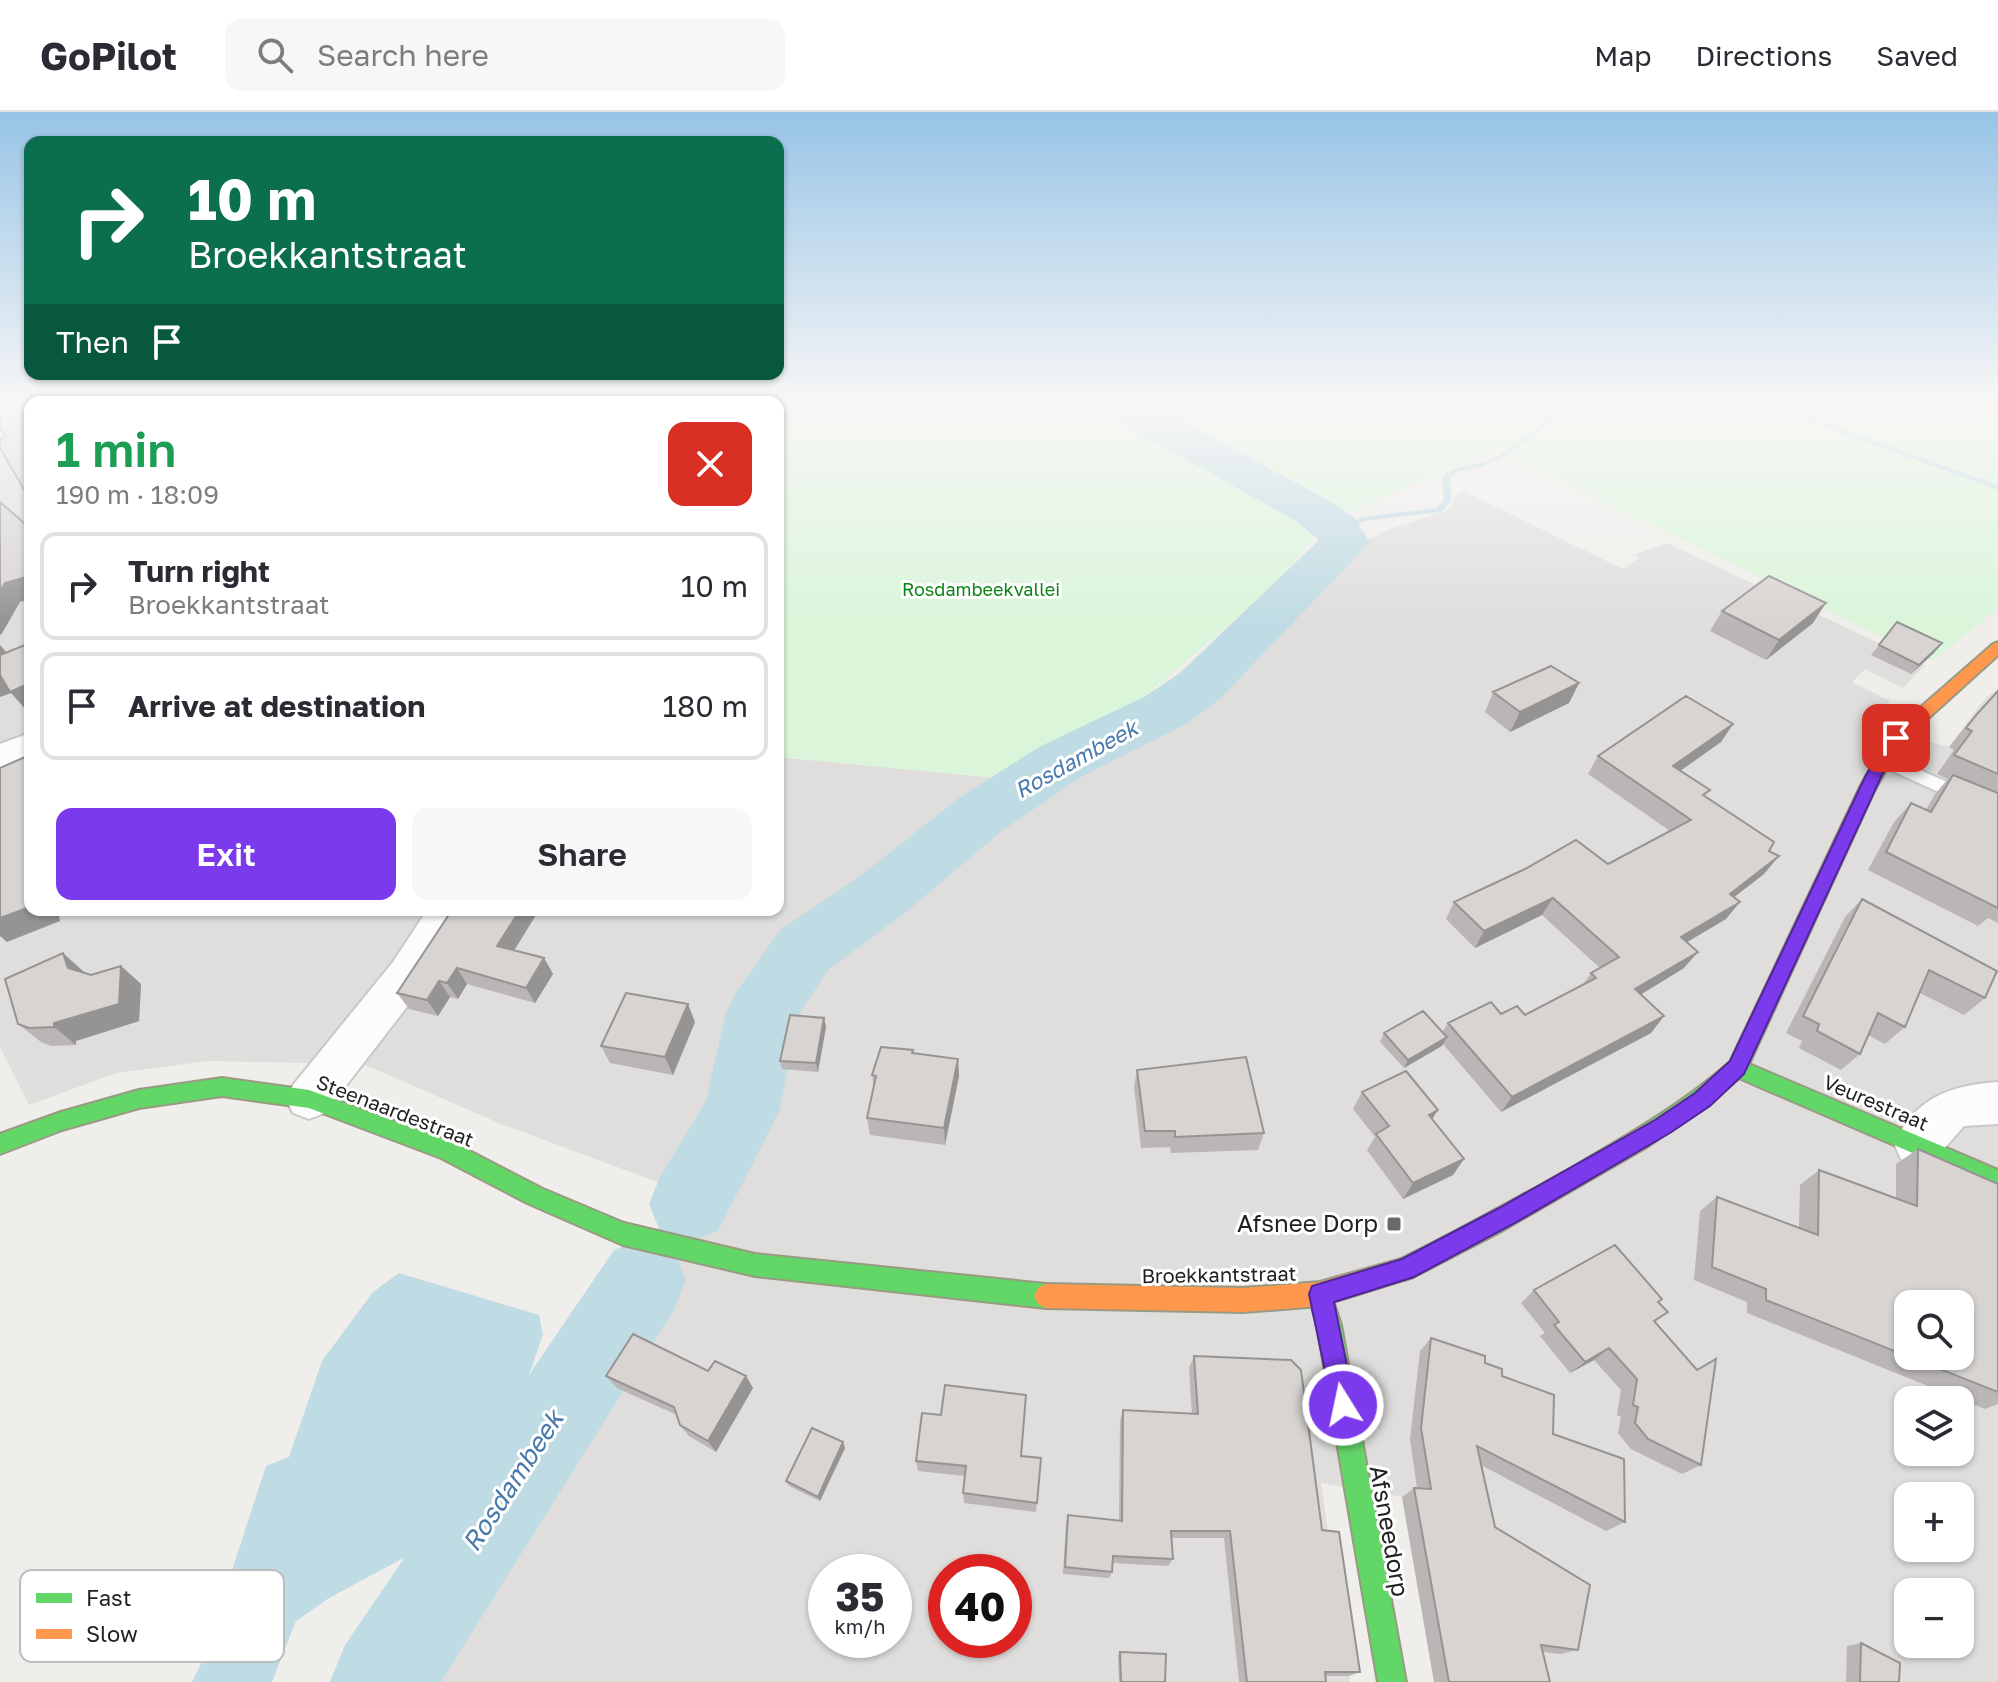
<!DOCTYPE html>
<html lang="en">
<head>
<meta charset="utf-8">
<style>
	body { margin:0; font-family:"Golos Text",sans-serif; background:#f7f7f7; color:#2b2b33; height:100vh; display:flex; flex-direction:column; font-size:30px; white-space:nowrap }
	* { box-sizing:border-box; margin:0 }
	p { font-size:26px; color:#7c7c81 }
	.icon { flex:none; width:44px; height:44px; fill:none; stroke:currentColor; stroke-width:2; stroke-linecap:round; stroke-linejoin:round }
	.map { position:relative; flex:1; overflow:hidden }
	.details { position:absolute; left:24px; top:284px; width:760px; height:520px; display:flex; flex-direction:column; background:#fff; border-radius:16px; box-shadow:0 2px 6px #0004 }
	.details>* { flex:none }
	.guide { position:absolute; left:24px; top:24px; width:760px; height:244px; border-radius:16px; box-shadow:0 2px 6px #0004; background:#0b6e4f; color:#fff; overflow:hidden }
	.tools { position:absolute; left:1894px; top:1178px; display:grid; gap:16px }
	.tools a { display:grid; place-items:center; width:80px; height:80px; border-radius:16px; background:#fff; box-shadow:0 2px 6px #0004; font-size:40px }
	.speed { position:absolute; left:808px; top:1442px; display:flex; gap:16px; font-size:40px; font-weight:700; text-align:center }
	.speed>* { display:grid; place-content:center; width:104px; height:104px; border-radius:50%; background:#fff; box-shadow:0 2px 6px #0004; line-height:1 }
	.speed small { font-size:20px; font-weight:400 }
	.speed .limit { border:12px solid #d22; background:#fff; color:#111 }
	.pin { position:absolute; display:grid; place-items:center; width:68px; height:68px; color:#fff; margin:-34px; border-radius:16px; box-shadow:0 4px 12px #0006 }
	.me { position:absolute; width:88px; margin:-44px; rotate:350deg; stroke-linejoin:round; filter:drop-shadow(0 0 6px #0008) }
	.turn { display:flex; align-items:center; gap:28px; height:168px; padding:0 32px; font-size:36px }
	.turn .icon { width:104px; height:104px; stroke-width:2.5 }
	.turn b { display:block; font-size:56px; line-height:68px }
	.then { display:flex; align-items:center; height:76px; padding:0 32px; background:#0003; gap:16px; font-size:30px }
	.round { display:grid; place-items:center; flex:none; width:84px; height:84px; border-radius:16px; background:#f7f7f7 }
	.headline { display:flex; align-items:center; justify-content:space-between; height:136px; padding:0 32px }
	h1 { font-size:48px; font-weight:600; line-height:60px; color:#1e9e55 }
	.action { display:flex; gap:16px; margin-top:auto; padding:16px 32px }
	.action a { flex:1; height:92px; border-radius:16px; background:#7c3aed; color:#fff; font-size:32px; font-weight:600; line-height:92px; text-align:center }
	.action a+a { background:#f7f7f7; color:#2b2b33 }
	ul { padding:0; list-style:none }
	li { display:flex; align-items:center; gap:24px; height:108px; margin:0 16px 12px; padding:0 16px; border:4px solid #e1e1e2; border-radius:16px }
	li div { flex:1 }
	li b { display:block; font-size:30px }
	li em { font-style:normal }
	header { display:flex; align-items:center; gap:48px; box-sizing:border-box; height:112px; padding:0 40px; background:#fff; border-bottom:2px solid #e1e1e2 }
	header strong { font-size:38px }
	nav { display:flex; gap:44px; margin-inline-start:auto; font-size:28px }
	.search { width:560px; height:72px; background:#f7f7f7; display:flex; align-items:center; gap:20px; box-sizing:border-box; padding:0 28px; border-radius:16px; color:#7c7c81; font-size:30px }
	.map>svg:first-child { display:block }
	.residential { fill:#dfdedc; fill-rule:evenodd }
	.park { fill:#daf5da }
	.water { fill:#bfdbe3 }
	.lines { fill:none; stroke-linecap:round; stroke-linejoin:round }
	.stream { fill:#bfdbe3; fill-rule:evenodd }
	.river { fill:#bfdbe3; fill-rule:evenodd }
	.lane-casing { stroke:#c9c8c7; stroke-width:4 }
	.street-casing { stroke:#c9c8c7; stroke-width:4 }
	.fast-casing { stroke:#999a82; stroke-width:4 }
	.slow-casing { stroke:#999a82; stroke-width:4 }
	.lane { fill:#fdfcfc; fill-rule:evenodd }
	.street { fill:#fdfcfc; fill-rule:evenodd }
	.fast { fill:#63d668; fill-rule:evenodd }
	.slow { fill:#ff974d; fill-rule:evenodd }
	.wall { fill:#b9b6b5 }
	.shaded-wall { fill:#969493 }
	.building { fill:#d7d4d2; stroke:#969493; stroke-width:2; fill-rule:evenodd }
	.route { fill:#7c3aed; stroke:#51269a; stroke-width:2 }
	.poi-dot { fill:#6a6968; stroke:#fff; stroke-width:3 }
	.labels { text-anchor:middle; stroke-width:6; stroke-linejoin:round; paint-order:stroke }
	.far-park-label { font-size:18px; fill:#0c8416; stroke:#fff }
	.street-label { font-size:20px; fill:#222; stroke:#fff }
	.water-label { font-size:22px; font-style:italic; fill:#4a7aab; stroke:#fff }
	.near-poi-label { font-size:24px; fill:#222; stroke:#fff; text-anchor:end }
	.near-street-label { font-size:24px; fill:#222; stroke:#fff }
	.near-water-label { font-size:26px; font-style:italic; fill:#4a7aab; stroke:#fff }
	.key { fill:#fff; stroke:#bdbdbd; stroke-width:2 }
	.key-label { font-size:22px; fill:#222 }
</style>
</head>
<body>
<header>
<strong>GoPilot</strong>
<div class="search"><svg class="icon" aria-label="search" viewBox="0 0 24 24"><circle cx="10" cy="10" r="6"/><path d="M15 15l6 6"/></svg>Search here</div>
<nav><a>Map</a><a>Directions</a><a>Saved</a></nav>
</header>
<div class="map">
<svg width="1998" height="1570" viewBox="0 0 1998 1570">
	<rect width="100%" height="100%" fill="#f0eeeb"/>
	<path class="residential" d="M0,292H30V798H778V645L1029,669L957,700L882,761L788,829L763,856L747,891L731,954L709,1017L679,1078L501,1012L363,952L208,949L116,961L29,993L0,935Z
		M1463,379L1623,457L1639,446L1634,443L1667,431L1925,553L1903,576L1865,557L1852,570L1890,589L1869,613L1949,635L1983,589L1998,576V1570H1434L1402,1385L1321,1371L1350,1570H401L656,1186L724,1069L756,1005L769,969L779,908L785,889L796,876L878,808L975,736L988,720L998,716L1050,674L1085,652L1139,628L1222,577L1252,548L1320,465L1355,437L1359,426L1366,429L1384,419L1446,399L1452,394L1455,383ZM1908,1192H1960V1244H1908ZM1908,1288H1960V1340H1908ZM1908,1384H1960V1436H1908ZM826,1460H894V1528H826ZM946,1460H1014V1528H946ZM1908,1480H1960V1532H1908Z"/>
	<path class="park" d="M778,292H1998V496L1933,549L1523,351L1493,339L1327,409L1277,471L1109,615L1029,669L778,645Z"/>
	<path class="water" d="M399,1161L539,1203L543,1222L528,1266L541,1278L458,1411L441,1406L411,1442L329,1486L296,1509L272,1570H192L202,1550L266,1354L289,1345L322,1249L373,1180Z"/>
	<g class="lines">
		<path class="stream" d="M1567,292H1576L1507,344L1476,357L1458,359L1450,367L1452,389L1441,400L1364,409L1342,422H1339L1335,420L1362,405L1436,396L1444,388L1442,366C1458,350 1469,356 1488,348C1518,335 1541,310 1567,292Z
			M1761,292H1772L1998,373V378Z
			M495,1338L527,1352L529,1358L527,1364L521,1366L490,1351L487,1346L490,1341Z"/>
		<path class="river" d="M1097,292H1150L1330,389L1354,406L1370,430L1220,587L1184,613L1081,665L1003,718L906,800L828,858L796,907L780,998L718,1119L689,1130L660,1119L649,1092L660,1065L706,989L726,900L737,879L780,818L860,764L959,686L1039,635L1144,585L1180,561L1319,428L1296,409L1103,301Z
			M644,1126L674,1138L686,1168L674,1198L441,1570H330L345,1533L614,1138Z"/>
		<g class="lane-casing">
			<path id="lane" d="M1883,642L1998,692V707L1877,652L1874,648Z"/>
		</g>
		<g class="street-casing">
			<path id="street" d="M30,621V647L0,659V632Z
				M427,798H469L423,874L325,1001L309,1007L293,1001L286,987L293,973L393,850Z
				M1998,970V1012L1964,1014L1935,1047L1918,1054L1901,1047L1894,1032C1915,986 1950,973 1998,970Z"/>
		</g>
		<g class="fast-casing">
			<path id="fast" d="M1868,669L1876,675L1749,952L1998,1058V1078L1739,966L1706,994L1645,1036L1498,1121L1413,1165L1405,1168L1397,1165L1394,1157L1397,1149C1455,1121 1510,1090 1566,1059C1623,1026 1680,994 1730,950L1860,675Z
				M222,966L309,978L456,1032L543,1077L624,1111L755,1142L1046,1172L1054,1176L1058,1184L1054,1192L1046,1196L755,1164L623,1133L527,1091L441,1046L309,996L222,984L139,996L62,1018L0,1042V1022L61,1000L139,978Z
				M1320,1170L1328,1174L1341,1213L1406,1570H1378L1317,1213L1308,1182L1312,1174Z"/>
		</g>
		<g class="slow-casing">
			<path id="slow" d="M1998,530V543L1902,630L1874,679H1862L1860,675L1890,622L1993,532Z
				M1405,1146L1413,1149L1416,1157L1413,1165L1320,1194L1243,1200L1046,1196L1038,1192L1034,1184L1038,1176L1046,1172L1243,1176L1320,1170Z"/>
		</g>
		<use href="#lane" class="lane"/>
		<use href="#street" class="street"/>
		<use href="#fast" class="fast"/>
		<use href="#slow" class="slow"/>
	</g>
	<path class="wall" d="M1722,499L1813,511L1766,548L1710,519Z
		M1897,510L1934,541L1911,562L1871,543Z
		M1579,571L1569,591L1510,620L1485,600L1493,580Z
		M1998,579V811L1988,806L1978,814L1868,758L1894,710L1911,691L1926,698L1935,682L1948,667L1937,662L1954,638L1949,635L1960,621Z
		M1733,612L1721,630L1680,658L1705,685L1769,739L1764,762L1734,785L1726,807L1687,830L1684,856L1640,883L1664,904L1651,921L1501,1000L1443,932L1404,956L1380,930L1384,921L1442,920L1448,911L1501,902L1525,903L1582,874L1591,861L1600,856L1542,803L1475,836L1446,807L1454,790L1608,752L1670,719L1588,662L1598,644Z
		M1862,787L1985,886L1964,903L1920,881L1905,915L1885,932L1868,923L1860,942L1841,958L1799,936L1802,929L1786,921L1845,805Z
		M452,798H539L514,838L544,846L553,862L535,891L467,872L458,887L450,885L438,904L409,897L397,881Z
		M121,854L141,872L139,909L76,929V933L51,934L41,930L18,912L83,859L91,863Z
		M824,906L826,915L818,960L782,957L780,949Z
		M695,910L673,963L610,951L601,934Z
		M913,941L958,947L959,964L945,1033L870,1023L867,1006L874,975L872,963Z
		M1137,958L1264,1021L1258,1038L1171,1041L1170,1035L1141,1036L1134,975Z
		M1362,980L1432,1007L1453,1063L1403,1087L1367,1038L1375,1025L1353,997Z
		M1918,1037L1998,1072V1292L1985,1297L1747,1201V1190L1694,1168L1700,1099L1717,1085L1799,1115L1800,1073L1819,1058L1896,1086V1052Z
		M1534,1178L1658,1190L1668,1200L1655,1210L1701,1353L1682,1362L1631,1337L1618,1321L1621,1305L1617,1303L1621,1278L1594,1248L1570,1261L1540,1224L1545,1221L1521,1191Z
		M1431,1226L1485,1251L1502,1264L1553,1322L1625,1410L1606,1419L1481,1353L1495,1415L1578,1538L1560,1542L1543,1540L1550,1570H1434L1402,1385L1414,1376H1417L1410,1327L1420,1239Z
		M1194,1244L1322,1418L1360,1560L1349,1564H1326V1570H1239L1224,1426H1172L1173,1447L1168,1454L1113,1451L1112,1460L1109,1466L1063,1462L1066,1411L1068,1403L1119,1409L1120,1308L1123,1298L1192,1302L1189,1256Z
		M708,1259L746,1264L753,1276L716,1340L689,1324L680,1313L677,1303L617,1276L606,1264Z
		M845,1336L820,1389L789,1374L786,1369Z
		M1021,1344L1041,1346L1036,1400L964,1391L963,1381L965,1364L918,1359L916,1349Z
		M1861,1531L1899,1570H1846L1847,1534Z
		M1120,1540L1165,1570H1119L1118,1543Z"/>
	<path class="shaded-wall" d="M30,464V487L20,490L1,523L0,522V479L5,471Z
		M1826,491L1813,511L1766,548L1779,528Z
		M1942,531L1934,541L1911,562L1919,553Z
		M0,533L11,546L0,548Z
		M0,562L30,571V597L27,599L11,581L0,585Z
		M1579,571L1569,591L1510,620L1520,600Z
		M1733,612L1721,630L1662,672L1673,654Z
		M30,711V734L26,713Z
		M1779,744L1764,762L1716,799L1730,782Z
		M1553,786L1542,803L1475,836L1484,819Z
		M1740,790L1726,807L1667,842L1681,825Z
		M30,795V798H58L60,809L7,830L0,824V806Z
		M520,798H539L507,850L497,834Z
		M1698,840L1684,856L1622,894L1635,877Z
		M63,841L83,859L88,874L68,856Z
		M544,846L553,862L535,891L526,876Z
		M121,854L141,872L139,909L76,929V933L54,915V911Z
		M457,856L467,872L458,887L447,871Z
		M439,869L450,885L438,904L427,888Z
		M688,892L695,910L673,963L665,945Z
		M1664,904L1651,921L1501,1000L1512,985Z
		M824,906L826,915L818,960L816,951Z
		M1447,925L1442,934L1404,956L1408,948Z
		M958,947L959,964L945,1033L944,1016Z
		M1438,998L1428,1014L1429,1003Z
		M1464,1047L1453,1063L1403,1087L1413,1071Z
		M1609,1236L1594,1248L1570,1261L1585,1250Z
		M746,1264L753,1276L716,1340L708,1329Z
		M843,1330L845,1336L820,1389L818,1385Z"/>
	<path class="building" d="M0,292H30V388L0,336V327L7,324L0,317Z
		M0,390L30,416V464L5,471L0,479Z
		M1769,464L1826,491L1779,528L1722,499Z
		M1897,510L1942,531L1919,553L1879,533Z
		M30,531V571L10,580L0,563V543Z
		M1551,554L1579,571L1520,600L1493,580Z
		M1998,579V662L1954,643L1972,619L1966,616L1977,602Z
		M1686,584L1733,612L1673,654L1710,678L1703,683L1774,730L1769,739L1779,744L1730,782L1740,790L1681,825L1698,840L1635,877L1664,904L1512,985L1448,911L1491,890L1501,902L1517,894L1525,903L1596,866L1591,861L1619,845L1553,786L1484,819L1454,790L1525,757L1576,728L1608,752L1691,708L1598,644Z
		M25,645L30,654V711L26,713L30,734V795L0,806V656Z
		M1953,663L1998,681V796L1886,740L1911,691L1931,700Z
		M1862,787L1997,859L1985,886L1929,858L1905,915L1878,901L1860,942L1817,919L1819,912L1803,904Z
		M452,798H520L497,834L544,846L526,876L457,856L447,871L439,869L427,888L397,881Z
		M63,841L68,856L91,863L121,854L119,892L54,911V915L29,916L18,912L5,867Z
		M626,881L688,892L665,945L601,934Z
		M1423,899L1447,925L1408,948L1384,921Z
		M790,903L824,906L816,951L780,949Z
		M881,935L913,938L912,941L958,947L944,1016L867,1006L876,964L872,963Z
		M1246,945L1264,1021L1175,1025V1019H1145L1137,958Z
		M1406,959L1438,998L1429,1003L1464,1047L1413,1071L1376,1022L1389,1014L1362,980Z
		M1918,1037L1998,1072V1280L1766,1188V1177L1712,1155L1717,1085L1818,1123L1819,1058L1917,1094ZM1908,1192H1960V1244H1908Z
		M1615,1133L1662,1187L1658,1190L1668,1200L1654,1209L1697,1258L1716,1247L1701,1353L1648,1327L1635,1311L1638,1295L1633,1293L1637,1267L1609,1236L1585,1250L1554,1213L1559,1210L1534,1178Z
		M633,1222L708,1259L715,1249L746,1264L708,1329L680,1313L674,1295L606,1264Z
		M1431,1226L1485,1244V1251L1502,1257V1264L1554,1283L1553,1322L1624,1347L1625,1410L1477,1334L1495,1415L1590,1473L1578,1538L1541,1533L1550,1570H1449L1414,1376L1431,1377L1421,1316Z
		M1194,1244L1291,1248L1301,1258L1322,1418L1339,1420L1360,1560H1325L1326,1570H1247L1230,1419H1171L1173,1447L1113,1444L1112,1460L1065,1455L1068,1403L1122,1409L1123,1298L1198,1302Z
		M945,1273L1026,1283L1021,1344L1041,1346L1037,1391L963,1381L966,1354L916,1349L922,1301L941,1303Z
		M812,1316L843,1330L818,1385L786,1369Z
		M1861,1531L1900,1551L1899,1570H1860Z
		M1120,1540L1166,1542L1165,1570H1121Z"/>
	<linearGradient id="sky" x2="0" y2="1"><stop stop-color="#97c4e6"/><stop offset="0.57" stop-color="#f8f7f6"/><stop offset="1" stop-color="#f8f7f6" stop-opacity="0"/></linearGradient>
	<rect width="1998" height="512" fill="url(#sky)"/>
	<path class="route" d="M1896,620L1904,626L1882,663L1744,962L1710,994L1670,1021L1515,1111L1414,1165L1334,1190L1355,1293L1352,1302L1343,1306L1334,1302L1309,1182L1312,1174L1402,1147L1499,1096L1655,1008L1695,981L1730,949L1866,663L1891,622Z"/>
	<rect class="poi-dot" x="1386" y="1104" width="16" height="16" rx="4"/>
	<g class="labels">
		<g class="far-park-label">
			<text x="981" y="484">Rosdambeekvallei</text>
		</g>
		<g class="street-label">
			<text transform="translate(1876 991) rotate(23)" y="7">Veurestraat</text>
			<text transform="translate(395 999) rotate(21)" y="7">Steenaardestraat</text>
			<text transform="translate(1219 1163) rotate(-1)" y="7">Broekkantstraat</text>
		</g>
		<g class="water-label">
			<text transform="translate(1076 647) rotate(-29)" y="8">Rosdambeek</text>
		</g>
		<g class="near-poi-label">
			<text x="1378" y="1120">Afsnee Dorp</text>
		</g>
		<g class="near-street-label">
			<text transform="translate(1389 1419) rotate(80)" y="8">Afsneedorp</text>
		</g>
		<g class="near-water-label">
			<text transform="translate(513 1369) rotate(-57)" y="9">Rosdambeek</text>
		</g>
	</g>
	<rect x="20" y="1458" width="264" height="92" rx="12" class="key"/>
	<rect x="36" y="1481" width="36" height="10" fill="#63d668"/>
	<rect x="36" y="1517" width="36" height="10" fill="#ff974d"/>
	<g class="key-label">
		<text x="86" y="1494">Fast</text>
		<text x="86" y="1530">Slow</text>
	</g>
</svg>
<div class="tools">
<a><svg class="icon" aria-label="search" viewBox="0 0 24 24"><circle cx="10" cy="10" r="6"/><path d="M15 15l6 6"/></svg></a>
<a><svg class="icon" aria-label="layers" viewBox="0 0 24 24"><path d="M12 4l9 5-9 5-9-5zM3 14l9 5 9-5"/></svg></a>
<a>+</a>
<a>−</a>
</div>
<div class="speed"><div>35<small>km/h</small></div><div class="limit">40</div></div>
<div class="pin" style="left:1896px;top:626px;background:#d93025"><svg class="icon" aria-label="arrive" viewBox="0 0 24 24"><path d="M6 21V4h12l-3 4 3 4H6"/></svg></div>
<svg class="me" style="left:1343px;top:1293px" viewBox="-20 -20 40 40"><circle r="17" fill="#7c3aed" stroke="#fff" stroke-width="3"/><path d="M0-11L8 9 0 5-8 9z" fill="#fff"/></svg>
<div class="guide">
<div class="turn"><svg class="icon" aria-label="right" viewBox="0 0 24 24"><path d="M7 20v-9h11M14 6l5 5-5 5"/></svg><div><b>10 m</b>Broekkantstraat</div></div>
<div class="then">Then<svg class="icon" aria-label="arrive" viewBox="0 0 24 24"><path d="M6 21V4h12l-3 4 3 4H6"/></svg></div>
</div>
<section class="details">
<div class="headline"><div><h1>1 min</h1><p>190 m · 18:09</p></div><a class="round" style="background:#d93025;color:#fff"><svg class="icon" aria-label="close" viewBox="0 0 24 24"><path d="M6 6l12 12M18 6L6 18"/></svg></a></div>
<ul>
<li><svg class="icon" aria-label="right" viewBox="0 0 24 24"><path d="M7 20v-9h11M14 6l5 5-5 5"/></svg><div><b>Turn right</b><p>Broekkantstraat</p></div><em>10 m</em></li>
<li><svg class="icon" aria-label="arrive" viewBox="0 0 24 24"><path d="M6 21V4h12l-3 4 3 4H6"/></svg><div><b>Arrive at destination</b></div><em>180 m</em></li>
</ul>
<div class="action"><a>Exit</a><a>Share</a></div>
</section>
</div>
</body>
</html>
